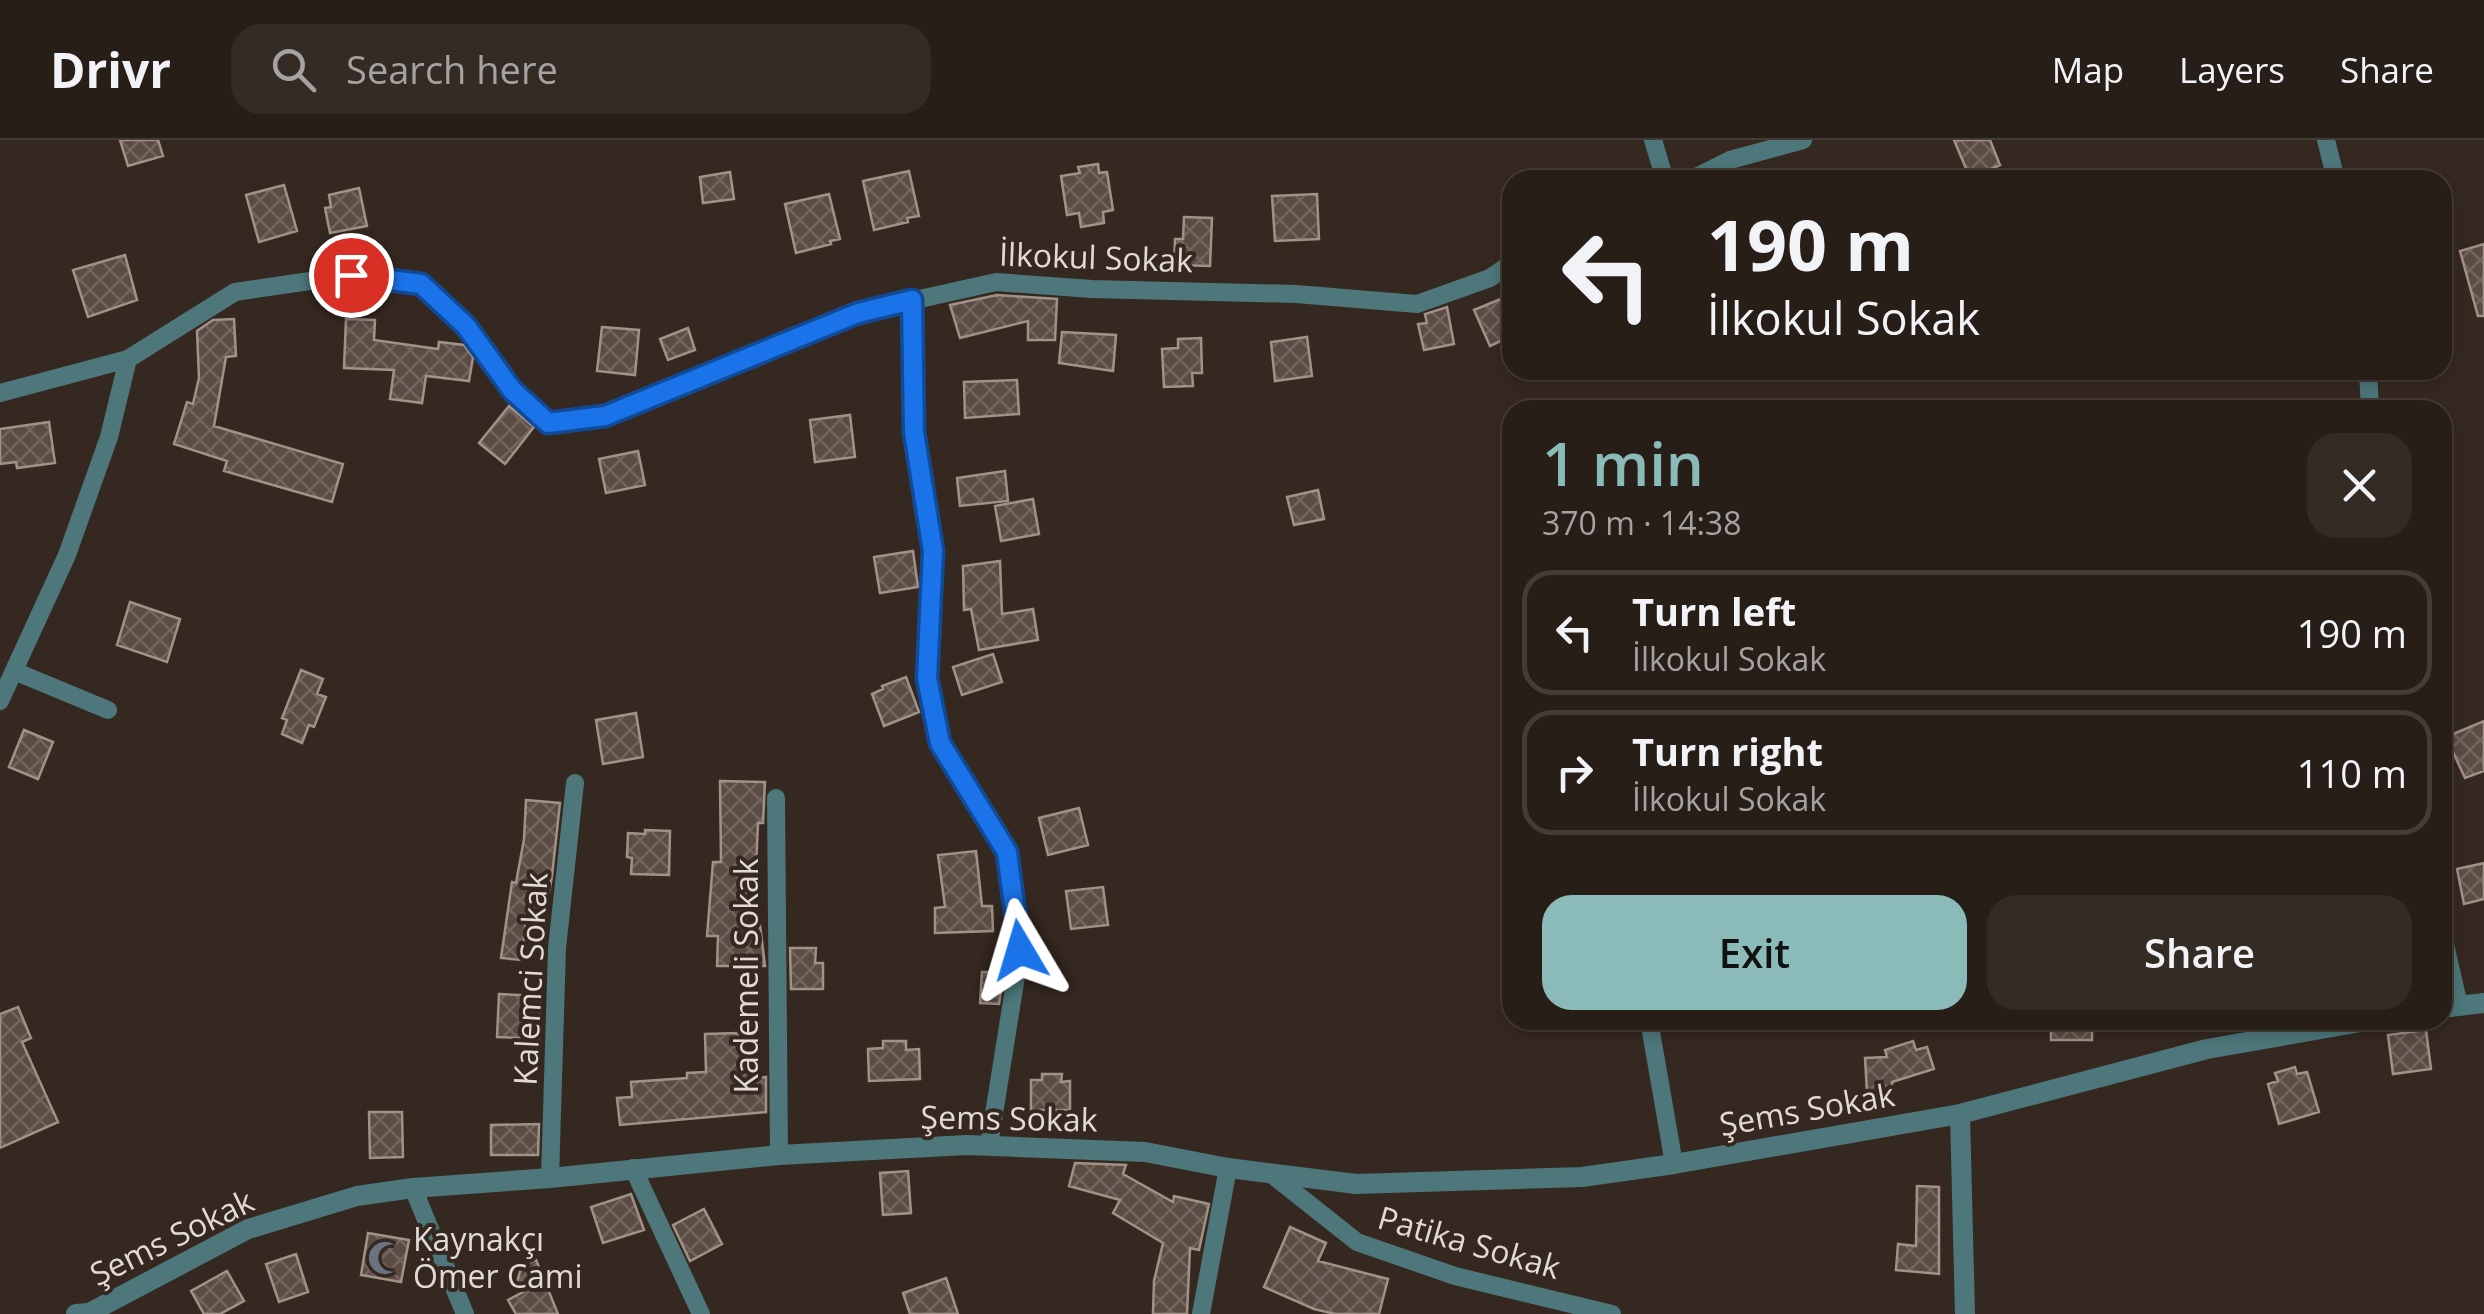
<!DOCTYPE html>
<html lang="en">
<head>
<meta charset="utf-8">
<style>
	body { margin:0; font-family:"Open Sans",sans-serif; background:#342b25; color:#f1f3f6; height:100vh; display:flex; flex-direction:column; font-size:38px; white-space:nowrap }
	* { box-sizing:border-box; margin:0 }
	p { font-size:32px; color:#a5a2a2 }
	.icon { flex:none; width:55px; height:55px; fill:none; stroke:currentColor; stroke-width:2; stroke-linecap:round; stroke-linejoin:round }
	.map { position:relative; flex:1; overflow:hidden }
	.drawer { position:absolute; left:1502px; top:260px; width:950px; height:630px; display:flex; flex-direction:column; background:#281e18; border-radius:30px; box-shadow:0 5px 15px #0003,0 0 0 2px #443c37 }
	.drawer>* { flex:none }
	.top-card { position:absolute; left:1502px; top:30px; width:950px; height:210px; border-radius:30px; box-shadow:0 5px 15px #0003,0 0 0 2px #443c37; background:#281e18; color:#f1f3f6; overflow:hidden }
	.pin { position:absolute; display:grid; place-items:center; width:85px; height:85px; color:#fff; margin:-42px; border:5px solid #fff; border-radius:50%; box-shadow:0 2px 10px #0007 }
	.me { position:absolute; width:110px; margin:-55px; rotate:353deg; stroke-linejoin:round; filter:drop-shadow(0 0 8px #0008) }
	.turn { display:flex; align-items:center; gap:35px; height:210px; padding:0 40px; font-size:45px }
	.turn .icon { width:130px; height:130px; stroke-width:2.5 }
	.turn b { display:block; font-size:70px; line-height:85px }
	.round { display:grid; place-items:center; flex:none; width:105px; height:105px; border-radius:30px; background:#342b25 }
	.head { display:flex; align-items:center; justify-content:space-between; height:170px; padding:0 40px }
	h1 { font-size:60px; font-weight:600; line-height:75px; color:#8bbbb9 }
	.action { display:flex; gap:20px; margin-top:auto; padding:20px 40px }
	.action a { flex:1; height:115px; border-radius:30px; background:#8bbbb9; color:#111; font-size:40px; font-weight:600; line-height:115px; text-align:center }
	.action a+a { background:#342b25; color:#f1f3f6 }
	ul { padding:0; list-style:none }
	li { display:flex; align-items:center; gap:30px; height:125px; margin:0 20px 15px; padding:0 20px; border:5px solid #443c37; border-radius:30px }
	li div { flex:1 }
	li b { display:block; font-size:38px }
	li em { font-style:normal }
	header { display:flex; align-items:center; gap:60px; box-sizing:border-box; height:140px; padding:0 50px; background:#281e18; border-bottom:2px solid #443c37 }
	header strong { font-size:48px }
	nav { display:flex; gap:55px; margin-inline-start:auto; font-size:35px }
	.search { width:700px; height:90px; background:#342b25; display:flex; align-items:center; gap:25px; box-sizing:border-box; padding:0 35px; border-radius:30px; color:#a5a2a2; font-size:38px }
	.map>svg:first-child { display:block }
	.building { fill:url(#building-cross-hatch); stroke:#a19187; stroke-width:2.5 }
	.lines { fill:none; stroke-linecap:round; stroke-linejoin:round }
	.minor { stroke:#4d777a; stroke-width:18 }
	.tertiary { stroke:#4d777a; stroke-width:20 }
	.route-casing { stroke:#114b97; stroke-width:25 }
	.route { stroke:#1a73e8; stroke-width:18 }
	.labels { text-anchor:middle; stroke-width:8; stroke-linejoin:round; paint-order:stroke }
	.street-label { font-size:32px; fill:#e3dad5; stroke:#352820 }
	.poi-label { font-size:32px; fill:#e3dad5; stroke:#352820; text-anchor:start }
</style>
</head>
<body>
<header>
<strong>Drivr</strong>
<div class="search"><svg class="icon" aria-label="search" viewBox="0 0 24 24"><circle cx="10" cy="10" r="6"/><path d="M15 15l6 6"/></svg>Search here</div>
<nav><a>Map</a><a>Layers</a><a>Share</a></nav>
</header>
<div class="map">
<svg width="2484" height="1174" viewBox="0 0 2484 1174">
	<defs>
		<pattern id="building-cross-hatch" width="8" height="8" patternUnits="userSpaceOnUse" patternTransform="scale(2.5)"><rect width="8" height="8" fill="#5a4c43"/><path d="M0 0l8 8M0 8l8-8" fill="none" stroke="#72655d"/></pattern>
	</defs>
	<rect width="100%" height="100%" fill="#352820"/>
	<path class="building" d="M120,0H158L163,16L128,26Z
		M1954,0H1990L2000,25L1970,38Z
		M1098,24L1099,33L1107,32L1113,70L1103,72L1104,83L1081,87L1079,73L1067,75L1061,36L1080,33L1078,27Z
		M909,31L919,76L907,78L908,82L874,90L863,41Z
		M730,32L734,59L703,63L700,37Z
		M284,45L297,91L259,102L246,55Z
		M359,48L367,86L330,93L325,68L331,67L329,55Z
		M829,54L840,99L830,101L831,104L796,113L785,64Z
		M1317,54L1319,99L1275,101L1272,56Z
		M1184,77L1212,78L1210,126L1174,125L1175,99H1183Z
		M2484,104V176H2478L2460,111Z
		M125,115L137,160L88,177L73,130Z
		M997,155L1057,159L1055,200H1028V181L960,198L950,165Z
		M1508,156L1512,167V196L1490,206L1474,170Z
		M1447,167L1454,204L1424,210L1418,184L1427,183L1425,174Z
		M234,179L236,216L226,217L214,286L343,324L332,362L224,331L227,321L174,304L187,262L193,264L199,238L197,191L213,180Z
		M346,179L375,180L374,200L438,209L439,202L464,205L473,217L469,241L426,236L422,263L390,259L394,230L344,228Z
		M602,187L639,190L635,235L597,231Z
		M688,188L695,210L668,220L660,199Z
		M1062,192L1116,195L1113,231L1059,223Z
		M1307,197L1312,236L1275,241L1271,202Z
		M1201,198L1202,233H1192L1193,246L1164,247L1162,209L1178,208V199Z
		M1017,240L1019,274L965,278L964,242Z
		M509,266L534,287L505,324L479,303Z
		M850,275L855,317L815,322L810,280Z
		M49,282L55,323L17,328L16,322L0,324V289Z
		M638,311L645,345L606,353L599,319Z
		M1005,331L1008,361L960,366L957,338Z
		M1318,350L1324,379L1294,385L1287,357Z
		M1033,359L1039,394L1001,401L995,366Z
		M913,411L918,447L880,453L874,417Z
		M1000,421L1002,474L1033,469L1038,500L979,510L971,469L964,470L963,426Z
		M130,462L180,479L167,522L117,505Z
		M993,514L1002,542L962,555L953,527Z
		M301,530L323,539L317,554L326,557L314,587L309,585L302,603L282,594L287,580L282,578Z
		M906,537L919,572L884,586L872,554L883,549L882,546Z
		M636,573L643,617L603,624L596,580Z
		M2484,581V631L2465,638L2446,597Z
		M24,590L53,602L38,639L9,627Z
		M720,641L765,642L763,683H758L755,749H746L745,784L760,785L765,826H717L718,796H707L713,722H721Z
		M526,660L560,663L552,736L544,780L526,778L522,820L501,818L512,742L516,743L524,699Z
		M1079,668L1088,705L1048,715L1039,678Z
		M645,690L670,691L669,735L631,734L632,718L627,717L628,693L645,694Z
		M976,711L982,766H992L993,791L935,793V768L945,767L938,715Z
		M2484,723V759L2464,764L2457,729Z
		M1103,747L1108,785L1071,789L1066,751Z
		M790,808H816L815,823H823V849H791Z
		M982,832H1004L999,864L980,863Z
		M499,854L541,856L539,899L497,897Z
		M18,867L31,898L22,902L58,982L0,1008V874Z
		M2051,880H2092V900H2051Z
		M2426,890L2431,929L2393,934L2388,895Z
		M738,893V911L757,910V938L766,937V972L620,985L617,958L632,957L631,942L687,938V933L706,932L705,894Z
		M883,901H906V910L919,909L920,939L869,941L868,909L883,908Z
		M1913,901L1916,910L1927,907L1934,929L1892,942L1893,950L1867,952L1865,918L1887,917L1885,910Z
		M2295,927L2297,934L2307,932L2319,972L2279,984L2268,944L2278,941L2275,933Z
		M1042,934H1062L1061,942L1070,941V970H1031V940H1042Z
		M369,972H402L403,1017L370,1018Z
		M539,984L538,1015H491V985Z
		M1075,1023L1126,1025L1123,1034L1173,1062L1174,1056L1209,1064L1199,1110L1190,1108L1187,1174H1153L1154,1141L1163,1103L1113,1073L1120,1060L1069,1046Z
		M908,1031L911,1073L883,1075L880,1033Z
		M1917,1046L1939,1047V1134L1896,1130L1898,1104L1916,1106Z
		M631,1054L644,1090L603,1103L591,1067Z
		M704,1069L722,1104L690,1121L673,1085Z
		M1290,1087L1326,1103L1318,1121L1388,1139L1379,1174H1335L1314,1169L1264,1147Z
		M368,1093L409,1100L401,1142L361,1135Z
		M296,1114L308,1152L279,1162L266,1124Z
		M536,1120L558,1174H516L508,1160L523,1152L517,1142L522,1125Z
		M227,1131L244,1161L220,1174H204L191,1151Z
		M946,1138L958,1174H910L903,1153Z"/>
	<g class="lines">
		<path class="minor" d="M1653,0L1665,40
			M2326,0L2336,40
			M1690,40L1730,20L1803,0
			M912,161L914,292L933,411L927,538L939,603L1007,712L1020,811L989,1005
			M2368,230L2370,270
			M0,253L128,219L235,152L351,135L421,143L466,186L512,250L548,283L605,276L857,173L996,142L1092,149L1296,154L1417,164L1490,138L1512,123
			M14,531L108,570
			M0,561L67,415L109,297L128,219
			M776,658L779,1015
			M2442,792L2459,865
			M1649,880L1674,1024
			M633,1028L701,1174
			M1270,1033L1357,1102L1455,1136L1612,1174
			M550,1038L557,808L575,643
			M413,1048L465,1174
			M1201,1174L1228,1028"/>
		<path class="tertiary" d="M2442,868L2484,863
			M1960,974L1965,1174
			M76,1174L89,1173L248,1089L357,1056L413,1048L550,1038L779,1015L967,1005L1145,1012L1228,1028L1356,1044L1582,1037L1674,1024L1960,974L2207,909L2372,880"/>
	</g>
	<g class="lines">
		<g class="route-casing">
			<path id="route" d="M351,135L421,144L466,186L512,250L548,283L605,276L858,173L912,160L914,292L933,411L927,538L940,603L1007,712L1020,810"/>
		</g>
		<use href="#route" class="route"/>
	</g>
	<defs>
		<g id="mosque-bare" transform="scale(2.7)"><path d="M3.5-4.9A6 6 0 1 0 3.5 4.9A5 5 0 1 1 3.5-4.9Z" fill="#6b7280" stroke="#352820" stroke-width="2.5" paint-order="stroke"/></g>
	</defs>
	<g fill-rule="evenodd">
		<use href="#mosque-bare" x="385" y="1118"/>
	</g>
	<g class="labels">
		<g class="street-label">
			<text transform="translate(1096 118) rotate(2)" y="11">İlkokul Sokak</text>
			<text transform="translate(747 836) rotate(-90)" y="11">Kademeli Sokak</text>
			<text transform="translate(531 839) rotate(-87)" y="11">Kalemci Sokak</text>
			<text transform="translate(1807 970) rotate(-10)" y="11">Şems Sokak</text>
			<text transform="translate(1009 979) rotate(1)" y="11">Şems Sokak</text>
			<text transform="translate(172 1098) rotate(-26)" y="11">Şems Sokak</text>
			<text transform="translate(1469 1103) rotate(16)" y="11">Patika Sokak</text>
		</g>
		<g class="poi-label">
			<text x="413" y="1111">Kaynakçı<tspan x="413" dy="37">Ömer Cami</tspan></text>
		</g>
	</g>
</svg>
<div class="pin" style="left:351px;top:135px;background:#d93025"><svg class="icon" aria-label="arrive" viewBox="0 0 24 24"><path d="M6 21V4h12l-3 4 3 4H6"/></svg></div>
<svg class="me" style="left:1020px;top:810px" viewBox="-20 -20 40 40"><path d="M0-17L14 15 0 8-14 15z" fill="#1a73e8" stroke="#fff" stroke-width="4"/></svg>
<div class="top-card">
<div class="turn"><svg class="icon" aria-label="left" viewBox="0 0 24 24"><path d="M17 20v-9H6M10 6l-5 5 5 5"/></svg><div><b>190 m</b>İlkokul Sokak</div></div>
</div>
<section class="drawer">
<div class="head"><div><h1>1 min</h1><p>370 m · 14:38</p></div><a class="round"><svg class="icon" aria-label="close" viewBox="0 0 24 24"><path d="M6 6l12 12M18 6L6 18"/></svg></a></div>
<ul>
<li><svg class="icon" aria-label="left" viewBox="0 0 24 24"><path d="M17 20v-9H6M10 6l-5 5 5 5"/></svg><div><b>Turn left</b><p>İlkokul Sokak</p></div><em>190 m</em></li>
<li><svg class="icon" aria-label="right" viewBox="0 0 24 24"><path d="M7 20v-9h11M14 6l5 5-5 5"/></svg><div><b>Turn right</b><p>İlkokul Sokak</p></div><em>110 m</em></li>
</ul>
<div class="action"><a>Exit</a><a>Share</a></div>
</section>
</div>
</body>
</html>
